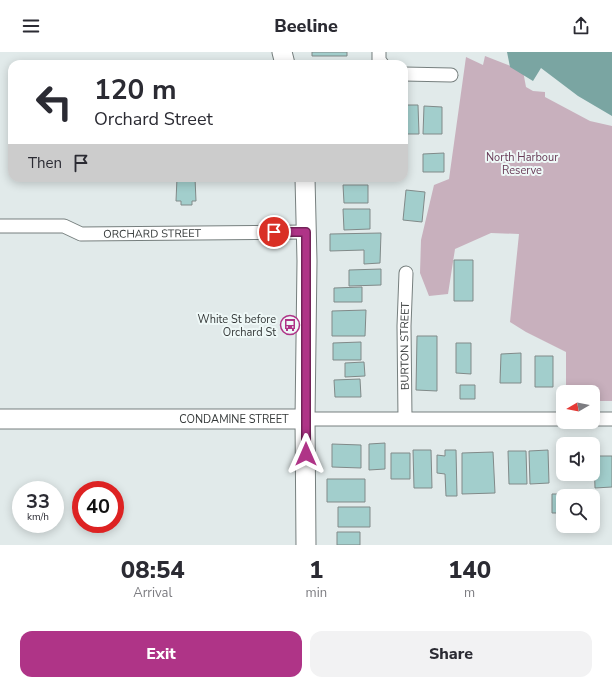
<!DOCTYPE html>
<html lang="en">
<head>
<meta charset="utf-8">
<style>
	body { margin:0; font-family:"Nunito Sans",sans-serif; background:#f2f2f3; color:#2b2b33; height:100vh; display:flex; flex-direction:column; font-size:15px; white-space:nowrap }
	* { box-sizing:border-box; margin:0 }
	p { font-size:13px; color:#7c7c81 }
	.icon { flex:none; width:22px; height:22px; fill:none; stroke:currentColor; stroke-width:2; stroke-linecap:round; stroke-linejoin:round }
	.map { position:relative; height:493px; overflow:hidden }
	.panel { display:flex; flex-direction:column; background:#fff; flex:1 }
	.panel>* { flex:none }
	.hud { position:absolute; left:8px; top:8px; width:400px; height:122px; border-radius:12px; box-shadow:0 2px 10px #0003; background:#fff; color:#2b2b33; overflow:hidden }
	.needle { width:26px; rotate:260deg }
	.controls { position:absolute; left:556px; top:333px; display:grid; gap:8px }
	.controls a { display:grid; place-items:center; width:44px; height:44px; border-radius:8px; background:#fff; box-shadow:0 2px 10px #0003; font-size:20px }
	.speed { position:absolute; left:12px; top:429px; display:flex; gap:8px; font-size:20px; font-weight:700; text-align:center }
	.speed>* { display:grid; place-content:center; width:52px; height:52px; border-radius:50%; background:#fff; box-shadow:0 2px 10px #0003; line-height:1 }
	.speed small { font-size:10px; font-weight:400 }
	.speed .limit { border:6px solid #d22; background:#fff; color:#111 }
	.pin { position:absolute; display:grid; place-items:center; width:34px; height:34px; color:#fff; margin:-17px; border:2px solid #fff; border-radius:50%; box-shadow:0 1px 4px #0007 }
	.me { position:absolute; width:44px; margin:-22px; rotate:0deg; stroke-linejoin:round; filter:drop-shadow(0 0 3px #0008) }
	.turn { display:flex; align-items:center; gap:14px; height:84px; padding:0 20px; font-size:18px }
	.turn .icon { width:52px; height:52px; stroke-width:2.5 }
	.turn b { display:block; font-size:28px; line-height:34px }
	.then { display:flex; align-items:center; height:38px; padding:0 20px; background:#0003; gap:8px; font-size:15px }
	.eta { display:flex; justify-content:space-evenly; align-items:center; height:68px; text-align:center }
	.eta b { font-size:24px; font-weight:800; line-height:28px }
	.action { display:flex; gap:8px; margin-top:auto; padding:8px 20px }
	.action a { flex:1; height:46px; border-radius:12px; background:#af3487; color:#fff; font-size:16px; font-weight:800; line-height:46px; text-align:center }
	.action a+a { background:#f2f2f3; color:#2b2b33 }
	header { display:flex; justify-content:space-between; align-items:center; height:52px; padding:0 20px; background:#fff; font-size:18px; font-weight:800 }
	.map>svg:first-child { display:block }
	.green { fill:#c8b0bd }
	.water { fill:#7aa5a2 }
	.building { fill:#a2cecc; stroke:#818a89 }
	.lines { fill:none; stroke-linecap:round; stroke-linejoin:round }
	.street-casing { stroke:#767f7e; stroke-width:15 }
	.secondary-casing { stroke:#767f7e; stroke-width:21 }
	.street { stroke:#fff; stroke-width:13 }
	.secondary { stroke:#fff; stroke-width:19 }
	.route-casing { stroke:#722258; stroke-width:10 }
	.route { stroke:#af3487; stroke-width:7 }
	.labels { text-anchor:middle; stroke-width:4; stroke-linejoin:round; paint-order:stroke }
	.park-label { font-size:11px; fill:#683a56; stroke:#eef8f7 }
	.street-label { font-size:11px; fill:#353939; stroke:#eef8f7 }
	.poi-label { font-size:11px; fill:#353939; stroke:#eef8f7; text-anchor:end }
</style>
</head>
<body>
<header><svg class="icon" aria-label="menu" viewBox="0 0 24 24"><path d="M4 6h16M4 12h16M4 18h16"/></svg>Beeline<svg class="icon" aria-label="share" viewBox="0 0 24 24"><path d="M12 15V3M7 8l5-5 5 5M5 13v7h14v-7"/></svg></header>
<div class="map">
<svg width="612" height="493" viewBox="0 0 612 493">
	<rect width="100%" height="100%" fill="#e1eaea"/>
	<path class="green" d="M485,4L523,19L526,35L533,39L545,40V45L590,69L612,74V349H593V340H566V300L526,280L510,270L519,182L491,181L455,197L448,242L429,244L420,221L421,188L434,133L449,127L466,5L483,13Z"/>
	<path class="water" d="M507,0H612V64L578,44L541,16L533,29L510,15Z"/>
	<path class="building" d="M312,0H347V4H312Z
		M404,53H418L419,82H404Z
		M424,54L442,55V82H423Z
		M444,101V120H423V102Z
		M177,126H195L196,149H192V153H181V149H176Z
		M343,133H368V151H344Z
		M406,138L425,140L422,170L403,168Z
		M343,157H370V177L344,178Z
		M381,181L380,211L364,212V198L330,199V182Z
		M454,208H473V249H454Z
		M381,217V233L349,234V218Z
		M362,235V250H334V236Z
		M366,258L365,284H332V259Z
		M417,284H437V339L416,338Z
		M361,290V308H333V291Z
		M456,291H471V322L456,321Z
		M521,301V331H500L501,302Z
		M535,304H553V335H535Z
		M364,310L365,324L345,325V311Z
		M360,327L361,345H335L334,328Z
		M460,333H475V347H460Z
		M385,391V417L369,418V392Z
		M332,392L361,393V416L332,415Z
		M561,397H563V422H561Z
		M413,398H431L432,436H414Z
		M445,398H456L457,444H446L445,422L437,421V403L445,404Z
		M548,398L549,431L530,432L529,399Z
		M508,399H526L527,432H509Z
		M493,400L495,441L462,442V401Z
		M391,401H410V427H391Z
		M594,404H612V435L595,436Z
		M327,427H365V450H327Z
		M552,442H581V444H563V461H552Z
		M338,455H370V475H338Z
		M337,480H360V493H337Z"/>
	<g class="lines">
		<g class="street-casing">
			<g id="street">
				<path d="M379,0V8L382,12"/>
				<path d="M404,22L451,23"/>
				<path id="s1" d="M0,174H64L81,182L306,180"/>
				<path id="s2" d="M405,366L404,274L406,221"/>
				<path d="M305,367H563"/>
				<path d="M593,367H612"/>
			</g>
		</g>
		<g class="secondary-casing">
			<g id="secondary">
				<path d="M282,0L285,12"/>
				<path d="M305,126L307,209L305,367L306,493"/>
				<path id="s3" d="M0,367H305"/>
			</g>
		</g>
		<use href="#street" class="street"/>
		<use href="#secondary" class="secondary"/>
	</g>
	<g class="lines">
		<g class="route-casing">
			<path id="route" d="M274,180H306V402"/>
		</g>
		<use href="#route" class="route"/>
	</g>
	<defs>
		<g id="bus-ring" transform="scale(1)"><circle r="9.5" fill="#eef8f7" stroke="#af3487" stroke-width="1.5"/><path d="M-5-6H5V4H4V6H2V4H-2V6H-4V4H-5ZM-3.5-4V0h7V-4ZM-3.5 1.2v1.5H-2V1.2ZM2 1.2v1.5H3.5V1.2Z" fill="#af3487"/></g>
	</defs>
	<g fill-rule="evenodd">
		<use href="#bus-ring" x="290" y="273"/>
	</g>
	<g class="labels">
		<g class="park-label">
			<text x="522" y="109">North Harbour<tspan x="522" dy="13">Reserve</tspan></text>
		</g>
		<g class="street-label">
			<text dy="4" stroke="none"><textPath href="#s1" startOffset="154">ORCHARD STREET</textPath></text>
			<text dy="4" stroke="none"><textPath href="#s2" startOffset="72">BURTON STREET</textPath></text>
			<text dy="4" stroke="none"><textPath href="#s3" startOffset="234">CONDAMINE STREET</textPath></text>
		</g>
		<g class="poi-label">
			<text x="276" y="271">White St before<tspan x="276" dy="13">Orchard St</tspan></text>
		</g>
	</g>
</svg>
<div class="controls">
<a><svg class="needle" viewBox="-14 -14 28 28"><path d="M0-13l5 13h-10z" fill="#e53935"/><path d="M0 13l5-13h-10z" fill="#7c7c81"/></svg></a>
<a><svg class="icon" aria-label="sound" viewBox="0 0 24 24"><path d="M4 9h4l5-4v14l-5-4H4zM17 9q2 3 0 6"/></svg></a>
<a><svg class="icon" aria-label="search" viewBox="0 0 24 24"><circle cx="10" cy="10" r="6"/><path d="M15 15l6 6"/></svg></a>
</div>
<div class="speed"><div>33<small>km/h</small></div><div class="limit">40</div></div>
<div class="pin" style="left:274px;top:180px;background:#d93025"><svg class="icon" aria-label="arrive" viewBox="0 0 24 24"><path d="M6 21V4h12l-3 4 3 4H6"/></svg></div>
<svg class="me" style="left:306px;top:402px" viewBox="-20 -20 40 40"><path d="M0-17L14 15 0 8-14 15z" fill="#af3487" stroke="#fff" stroke-width="4"/></svg>
<div class="hud">
<div class="turn"><svg class="icon" aria-label="left" viewBox="0 0 24 24"><path d="M17 20v-9H6M10 6l-5 5 5 5"/></svg><div><b>120 m</b>Orchard Street</div></div>
<div class="then">Then<svg class="icon" aria-label="arrive" viewBox="0 0 24 24"><path d="M6 21V4h12l-3 4 3 4H6"/></svg></div>
</div>
</div>
<section class="panel">
<div class="eta">
<div><b>08:54</b><p>Arrival</p></div>
<div><b>1</b><p>min</p></div>
<div><b>140</b><p>m</p></div>
</div>
<div class="action"><a>Exit</a><a>Share</a></div>
</section>
</body>
</html>
